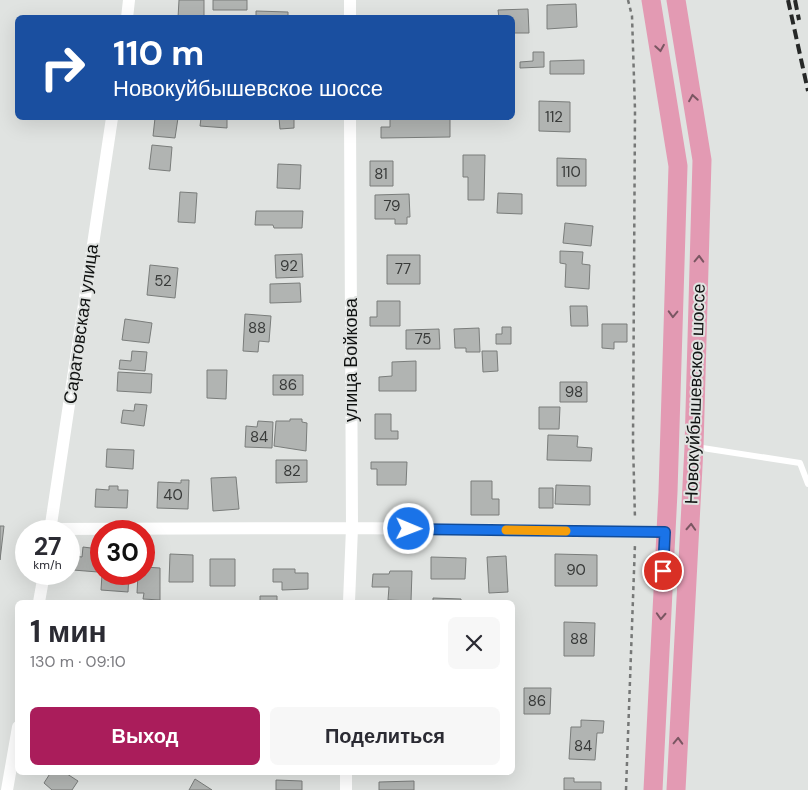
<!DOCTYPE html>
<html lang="ru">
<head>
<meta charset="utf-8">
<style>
	body { margin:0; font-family:"DM Sans",sans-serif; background:#f7f7f7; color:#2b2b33; height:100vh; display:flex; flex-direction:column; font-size:19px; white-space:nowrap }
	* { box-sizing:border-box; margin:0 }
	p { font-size:16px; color:#7c7c81 }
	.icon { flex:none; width:28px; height:28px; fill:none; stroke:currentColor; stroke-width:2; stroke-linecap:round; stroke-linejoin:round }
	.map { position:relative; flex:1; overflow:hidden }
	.drawer { position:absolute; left:15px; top:600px; width:500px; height:175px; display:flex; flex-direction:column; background:#fff; border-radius:8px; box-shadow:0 5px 20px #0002 }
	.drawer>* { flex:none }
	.hud { position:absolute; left:15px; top:15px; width:500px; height:105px; border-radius:8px; box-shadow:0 5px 20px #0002; background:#1a4fa0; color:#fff; overflow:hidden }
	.speed { position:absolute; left:15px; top:520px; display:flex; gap:10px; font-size:25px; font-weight:700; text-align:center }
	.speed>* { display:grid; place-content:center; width:65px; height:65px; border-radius:50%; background:#fff; box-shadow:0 5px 20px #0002; line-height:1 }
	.speed small { font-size:12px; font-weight:400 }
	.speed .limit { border:8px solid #d22; background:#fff; color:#111 }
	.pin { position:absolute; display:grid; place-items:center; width:42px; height:42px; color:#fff; margin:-21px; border:2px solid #fff; border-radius:50%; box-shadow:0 1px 5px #0007 }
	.me { position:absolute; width:55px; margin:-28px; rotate:91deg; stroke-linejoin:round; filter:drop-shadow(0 0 4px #0008) }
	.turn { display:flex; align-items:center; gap:18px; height:105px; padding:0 15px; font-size:22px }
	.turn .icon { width:65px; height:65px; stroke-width:2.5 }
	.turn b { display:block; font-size:35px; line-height:42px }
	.round { display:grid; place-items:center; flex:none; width:52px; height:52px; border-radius:8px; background:#f7f7f7 }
	.headline { display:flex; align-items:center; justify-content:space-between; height:85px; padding:0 15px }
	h1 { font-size:30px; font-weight:700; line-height:38px }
	.primary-button { display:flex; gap:10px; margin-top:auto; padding:10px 15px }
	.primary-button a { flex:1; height:58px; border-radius:8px; background:#aa1d5b; color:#fff; font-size:20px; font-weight:700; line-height:58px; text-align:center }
	.primary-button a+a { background:#f7f7f7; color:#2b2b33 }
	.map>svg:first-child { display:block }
	.building { fill:#b1b4b2; stroke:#7a7d7b }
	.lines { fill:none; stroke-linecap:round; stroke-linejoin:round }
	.path { stroke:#767877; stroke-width:2.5; stroke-dasharray:4 4; stroke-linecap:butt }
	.service { stroke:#fff; stroke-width:6 }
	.minor { stroke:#fff; stroke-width:12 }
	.primary { stroke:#e39ab3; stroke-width:19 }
	.rail { stroke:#262827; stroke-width:4; stroke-dasharray:10 5; stroke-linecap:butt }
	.oneway { stroke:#7a5662 }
	.route-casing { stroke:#114b97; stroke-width:12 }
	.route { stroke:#1a73e8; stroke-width:9 }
	.slow { stroke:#f59e0b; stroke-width:9 }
	.labels { text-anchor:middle; stroke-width:4; stroke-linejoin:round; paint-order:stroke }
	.number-label { font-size:15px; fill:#383a39 }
	.street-label { font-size:18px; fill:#101211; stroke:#e0e3e1 }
</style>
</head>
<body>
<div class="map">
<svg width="808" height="790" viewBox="0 0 808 790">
	<rect width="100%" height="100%" fill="#e0e3e1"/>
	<path class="building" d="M179,0H204V18H178Z
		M213,0H247V10H213Z
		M576,4L577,27L547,29V5Z
		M528,9L529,33H512V18H499L498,10Z
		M256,11L288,12V18H256Z
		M533,52H544V67L520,68V62L533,61Z
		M584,60V74H550V61Z
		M539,101L570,102V132L539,131Z
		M155,118H178L175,138L153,136Z
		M201,118H227V128L200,126Z
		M279,118H294V128L280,129Z
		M390,118H450V137L381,138V127H390Z
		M152,145L172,147L170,171L149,169Z
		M463,155H485L484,200H468V177H463Z
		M557,158L586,159V186H557Z
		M370,161H393V186H370Z
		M278,164L301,165L300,189L277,188Z
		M180,192L197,193L195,223L178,222Z
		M498,193L522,194V214L497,213Z
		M409,194L410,217H407V224H395V219H375V195Z
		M256,211H303L302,228H274L273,225H255Z
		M565,223L593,226L591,246L563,243Z
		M560,251L583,252L582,264L590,265L589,289L565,287L566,264L560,263Z
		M302,254L303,277L276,278L275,255Z
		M387,255H420V284H387Z
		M150,265L178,268L175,298L147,295Z
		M300,283L301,302L270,303V284Z
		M377,301H400V326H370V317H377Z
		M570,306H587L588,326H571Z
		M245,314L271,316L269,342L259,341L258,352L243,351Z
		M125,319L152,323L149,343L122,340Z
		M602,324H627V342H614V349L602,348Z
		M502,327H511V344H496V334H502Z
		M479,328L480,352H466V348H455L454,329Z
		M439,329L440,349H406V330Z
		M132,351L147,352L145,371L119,369L120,360L131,361Z
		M482,351H497L498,371L483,372Z
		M416,361V391H379V377L392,376V362Z
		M207,370H227L226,399L207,398Z
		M118,372L152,374L151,393L117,391Z
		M273,375H303V395H273Z
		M560,382H587V402H560Z
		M135,404L147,405L144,426L121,423L123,410L134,411Z
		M539,407H560L559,429H539Z
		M375,414H391V431H398V439H375Z
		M290,419H302V422L307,423L306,451L274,446L276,421H290Z
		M258,421L273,422L272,448L245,447L246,426L257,427Z
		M548,435L578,436L577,447L592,448L591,461L547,460Z
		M107,449L134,450L133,469L106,467Z
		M276,460H307V482L276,483Z
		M371,462H407L406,485H377V469H371Z
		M236,477L239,509L213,511L211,478Z
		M181,480H189L188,509L157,508L158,482L181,483Z
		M471,481H492V499H499V515H471Z
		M556,485L590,486V505L555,504Z
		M109,486H118V490H128L127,508L95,507L96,489L109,490Z
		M539,488H553V508H539Z
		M0,526H4L0,560Z
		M83,547L99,549L98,572L73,570L74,556L82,557Z
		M170,554L193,555V582H169Z
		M555,554L597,555V586H555Z
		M506,556L508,592L489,593L487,557Z
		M431,557L466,558L465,579H431Z
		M210,559H235V586H210Z
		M144,567L160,568V600L143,599L144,593H137L138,575L144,574Z
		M273,569H295V573H308V589L282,590V582H273Z
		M390,571H412L411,601L388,600L389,587H372L373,574H389Z
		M102,574H129L128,592L101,590Z
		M260,596H277V602H260Z
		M433,598L461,599V602H433Z
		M564,622L595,623L594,656H564Z
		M524,688H551L550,714H524Z
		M581,720L604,721L603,733H597L595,760L569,759L571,727H581Z
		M51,772H64L78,781L72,790H52L44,783Z
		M564,778H574V782H601V790H564Z
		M195,779L212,790H189Z
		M276,780L302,781V790H276Z
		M414,781V790H379V782Z"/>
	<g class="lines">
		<path class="path" d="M628,0L632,16L635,110L633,442L635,519
			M626,790L635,544"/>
		<path class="service" d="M696,447L800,463L808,484"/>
		<path class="minor" d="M350,0V18
			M127,18L129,0
			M50,529L352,528L665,532
			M50,531L112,118
			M39,602L44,574
			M349,602L352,528L350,118
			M7,790L18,727
			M346,790V772"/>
		<path class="primary" d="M651,0L678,166L668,492L653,790
			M676,790L694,447L702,160L676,0"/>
		<path class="rail" d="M788,0L808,91
			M795,0L799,20"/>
	</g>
	<defs><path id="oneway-chevron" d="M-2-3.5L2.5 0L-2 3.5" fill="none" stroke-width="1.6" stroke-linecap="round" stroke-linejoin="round" transform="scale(1.25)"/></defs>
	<g class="oneway">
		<use href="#oneway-chevron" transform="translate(660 48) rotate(81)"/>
		<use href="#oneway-chevron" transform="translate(693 98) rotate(-99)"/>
		<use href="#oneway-chevron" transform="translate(699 259) rotate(-88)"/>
		<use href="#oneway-chevron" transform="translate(673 314) rotate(92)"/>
		<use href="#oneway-chevron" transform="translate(691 527) rotate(-87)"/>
		<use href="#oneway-chevron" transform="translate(661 616) rotate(93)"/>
		<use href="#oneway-chevron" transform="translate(678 741) rotate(-88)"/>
	</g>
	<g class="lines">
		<g class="route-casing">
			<path id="route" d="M409,529L665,532L663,571"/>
		</g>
		<use href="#route" class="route"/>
		<path class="slow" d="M506,530L566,531"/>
	</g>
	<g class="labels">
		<g class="number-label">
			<text x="554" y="122">112</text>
			<text x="571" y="177">110</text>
			<text x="381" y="179">81</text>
			<text x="392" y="211">79</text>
			<text x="289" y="271">92</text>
			<text x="403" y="274">77</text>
			<text x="163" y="286">52</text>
			<text x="257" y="333">88</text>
			<text x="423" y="344">75</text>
			<text x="288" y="390">86</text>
			<text x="574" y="397">98</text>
			<text x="259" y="442">84</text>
			<text x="292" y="476">82</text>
			<text x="173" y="500">40</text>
			<text x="576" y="575">90</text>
			<text x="579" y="644">88</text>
			<text x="537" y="706">86</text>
			<text x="583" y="751">84</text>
		</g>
		<g class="street-label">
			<text transform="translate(81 324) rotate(-82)" y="6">Саратовская улица</text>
			<text transform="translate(351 360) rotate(-90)" y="6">улица Войкова</text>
			<text transform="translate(695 394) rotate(-88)" y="6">Новокуйбышевское шоссе</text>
		</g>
	</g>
</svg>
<div class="speed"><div>27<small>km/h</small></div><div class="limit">30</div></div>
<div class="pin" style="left:663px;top:571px;background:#d93025"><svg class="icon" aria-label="arrive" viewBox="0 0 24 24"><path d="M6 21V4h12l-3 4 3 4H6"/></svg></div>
<svg class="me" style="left:409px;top:529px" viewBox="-20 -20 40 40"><circle r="17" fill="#1a73e8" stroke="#fff" stroke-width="3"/><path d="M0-11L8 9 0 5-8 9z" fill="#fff"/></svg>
<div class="hud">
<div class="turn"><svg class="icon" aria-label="right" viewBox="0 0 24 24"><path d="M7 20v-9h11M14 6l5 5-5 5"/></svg><div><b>110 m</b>Новокуйбышевское шоссе</div></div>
</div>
<section class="drawer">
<div class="headline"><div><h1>1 мин</h1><p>130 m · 09:10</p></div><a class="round"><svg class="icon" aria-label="close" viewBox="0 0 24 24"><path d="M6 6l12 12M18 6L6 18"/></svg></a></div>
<div class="primary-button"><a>Выход</a><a>Поделиться</a></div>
</section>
</div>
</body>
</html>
